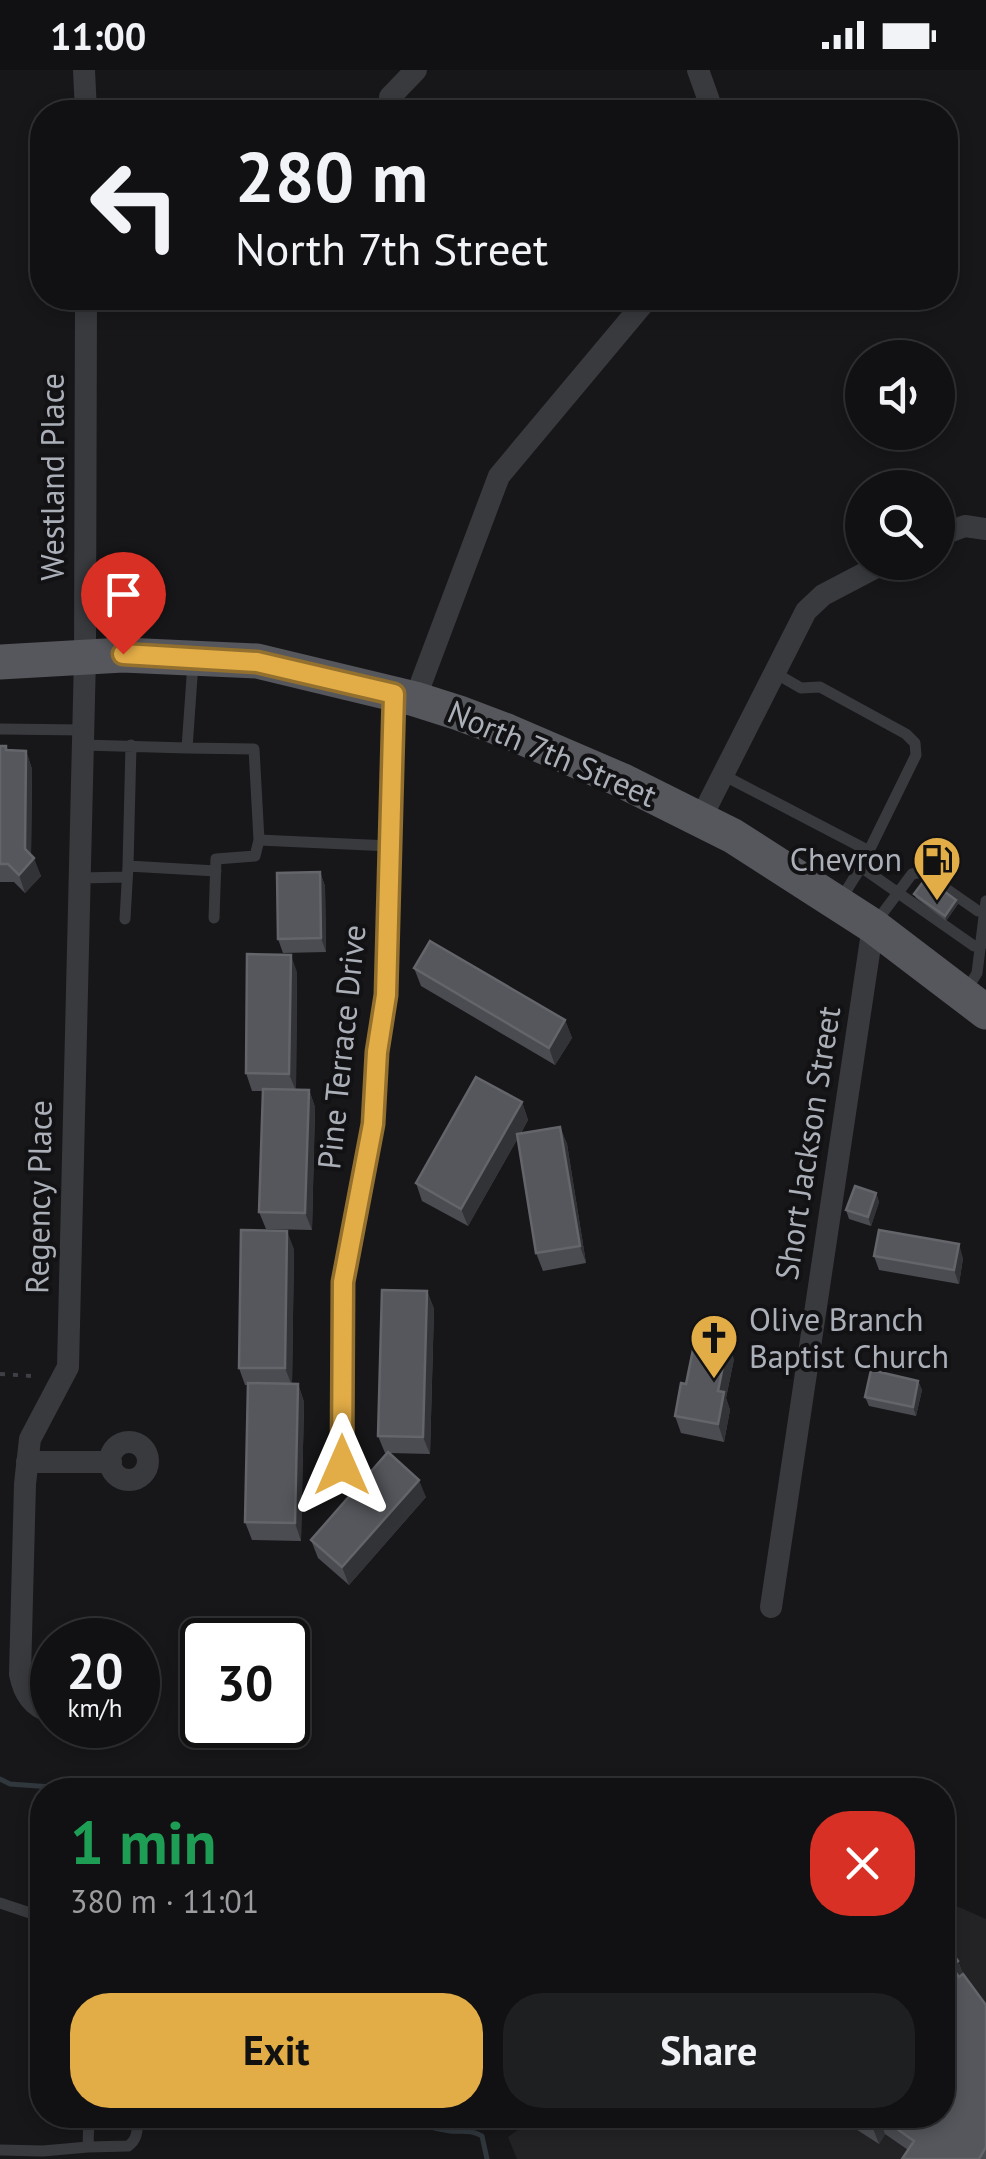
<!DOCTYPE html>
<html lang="en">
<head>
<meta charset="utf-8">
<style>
	body { margin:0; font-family:"PT Sans",sans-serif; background:#1e1f21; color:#f1f3f6; height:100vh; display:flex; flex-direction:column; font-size:38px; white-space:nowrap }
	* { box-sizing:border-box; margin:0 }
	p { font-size:32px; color:#9c9da0 }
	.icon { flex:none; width:55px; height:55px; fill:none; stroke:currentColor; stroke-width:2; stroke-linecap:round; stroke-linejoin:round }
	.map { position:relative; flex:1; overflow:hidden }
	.panel { position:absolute; left:30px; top:1708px; width:925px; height:350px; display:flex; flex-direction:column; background:#111113; border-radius:40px; box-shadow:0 5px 15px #0003,0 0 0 2px #303133 }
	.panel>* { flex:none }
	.guide { position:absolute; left:30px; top:30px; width:928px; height:210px; border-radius:40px; box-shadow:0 5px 15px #0003,0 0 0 2px #303133; background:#111113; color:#f1f3f6; overflow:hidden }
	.tools { position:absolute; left:845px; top:270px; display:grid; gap:20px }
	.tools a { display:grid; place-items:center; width:110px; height:110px; border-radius:50%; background:#111113; box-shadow:0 5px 15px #0003,0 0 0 2px #303133; font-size:50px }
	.speed { position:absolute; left:30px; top:1548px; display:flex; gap:20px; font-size:50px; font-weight:700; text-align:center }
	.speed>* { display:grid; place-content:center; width:130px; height:130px; border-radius:50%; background:#111113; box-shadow:0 5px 15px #0003,0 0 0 2px #303133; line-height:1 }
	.speed small { font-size:25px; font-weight:400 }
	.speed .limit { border:5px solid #111; border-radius:15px; background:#fff; color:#111 }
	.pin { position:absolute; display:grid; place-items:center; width:85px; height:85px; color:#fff; margin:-102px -42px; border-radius:50% 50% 50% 0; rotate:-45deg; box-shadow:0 0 10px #0007 }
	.pin .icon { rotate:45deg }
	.me { position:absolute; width:110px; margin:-55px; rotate:0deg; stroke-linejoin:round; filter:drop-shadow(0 0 8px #0008) }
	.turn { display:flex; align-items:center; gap:35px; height:210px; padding:0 40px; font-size:45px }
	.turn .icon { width:130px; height:130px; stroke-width:2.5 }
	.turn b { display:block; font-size:70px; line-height:85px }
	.round { display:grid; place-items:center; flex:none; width:105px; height:105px; border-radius:40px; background:#1e1f21 }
	.summary { display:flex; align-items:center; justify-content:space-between; height:170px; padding:0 40px }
	h1 { font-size:60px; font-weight:800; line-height:75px; color:#1e9e55 }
	.primary-button { display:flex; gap:20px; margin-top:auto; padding:20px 40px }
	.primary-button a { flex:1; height:115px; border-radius:40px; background:#e2ac47; color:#111; font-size:40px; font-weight:800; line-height:115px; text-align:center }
	.primary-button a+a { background:#1e1f21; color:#f1f3f6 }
	.status { display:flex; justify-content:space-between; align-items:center; height:70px; padding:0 50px; background:#111113; direction:ltr }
	.status svg { height:28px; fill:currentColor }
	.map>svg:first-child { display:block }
	.built { fill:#232326 }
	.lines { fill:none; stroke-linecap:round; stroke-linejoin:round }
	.stream { stroke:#30383e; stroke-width:5 }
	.path { stroke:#3f4045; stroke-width:4; stroke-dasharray:5 8; stroke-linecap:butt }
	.service { stroke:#393a3e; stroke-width:11 }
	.minor { stroke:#393a3e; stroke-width:22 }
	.primary { stroke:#55575c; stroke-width:35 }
	.wall { fill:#4b4c51 }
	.shaded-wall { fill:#323336 }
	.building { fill:#56575c; stroke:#63656a; stroke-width:2.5 }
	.route-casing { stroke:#93702e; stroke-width:25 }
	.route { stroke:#e2ac47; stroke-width:18 }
	.labels { text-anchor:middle; stroke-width:8; stroke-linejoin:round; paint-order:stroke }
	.street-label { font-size:32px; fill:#abafb8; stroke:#121214 }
	.poi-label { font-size:32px; fill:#abafb8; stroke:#121214; text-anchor:end }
</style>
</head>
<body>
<div class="status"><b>11:00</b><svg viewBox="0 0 49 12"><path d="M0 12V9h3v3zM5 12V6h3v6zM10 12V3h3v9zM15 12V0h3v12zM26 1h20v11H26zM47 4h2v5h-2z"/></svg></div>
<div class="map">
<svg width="986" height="2089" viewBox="0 0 986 2089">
	<rect width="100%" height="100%" fill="#171719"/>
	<path class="built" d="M943,1830L986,1849V2089H517L508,2067L538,2045H942Z"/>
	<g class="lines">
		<path class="stream" d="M0,1709L10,1714L93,1720
			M403,2045C417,2053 433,2059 450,2061C462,2062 471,2059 482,2066L487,2089"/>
		<path class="path" d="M0,1304L32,1306"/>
		<path class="service" d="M193,593L187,678L254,679L259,770L390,776
			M775,603L801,618L820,617L906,664L915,673L916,685L861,797L841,829
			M0,659L84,660
			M83,675L187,678
			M723,705L869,781
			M128,796L131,675
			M861,797L974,876H981
			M80,808L127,807
			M214,848L216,789L255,786L259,770
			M125,849L128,796L216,801
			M876,852L912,804L922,802L978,841H985
			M966,921L977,903L986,831
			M0,1833L42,1847
			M89,2045L88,2077L128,2076C139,2069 137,2057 138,2045
			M0,2080L43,2081L88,2077"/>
		<path class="minor" d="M84,0L86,42
			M698,0L713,42
			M390,27L416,0
			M938,466L965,456L986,459
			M415,629L499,406L648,228
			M701,748L806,541L823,525L886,492
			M110 1391a19 19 0 1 1 38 0a19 19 0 1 1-38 0Z
			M27,1392H111
			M342,1395L343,1212L373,1054L377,982L386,925L394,624
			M771,1537L873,856
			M52,1643C32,1636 24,1624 20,1604L25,1414L30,1369L68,1297L85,587L86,228"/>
		<path class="primary" d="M0,592L123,585L257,591L415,629L459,643L507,661L621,710L733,766L873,856L986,942"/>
	</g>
	<path class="wall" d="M0,676H6L8,680L26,681L32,699L31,785L41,806L25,823L14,812H0Z
		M320,802L325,816L326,882L283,883L278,869Z
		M914,824L958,834L946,851L916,828Z
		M414,898L565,950L572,968L555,995L421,916Z
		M297,902L296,1019L309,1020L315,1037L312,1160L266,1159L259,1142L263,1021H252L246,1003Z
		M522,1032L528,1050L521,1063L560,1057L567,1074L586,1193L543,1201L536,1183L518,1068L468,1156L422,1131L416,1113Z
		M876,1123L879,1132L871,1156L849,1149L846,1140Z
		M294,1179L292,1314H298L304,1332L301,1471L252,1470L245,1452L248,1315H245L239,1298Z
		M874,1186L963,1188L959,1214L879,1200Z
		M427,1221L434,1239L430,1384L389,1383L426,1427L349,1515L318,1488L311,1470L387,1383H385L378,1366Z
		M734,1289L726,1328L730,1340L724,1372L681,1363L675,1346L686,1314Z
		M918,1311L922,1320L916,1346L869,1336L865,1327Z
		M942,1870L958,1891L963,1904L986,1935V2089H902L908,2080L885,2064L879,2074L834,2045H942Z"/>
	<path class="shaded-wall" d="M26,681L32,699L31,792L34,788L41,806L25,823L19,805L25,779Z
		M320,802L325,816L326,882L321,868Z
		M956,830L958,834L946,851L945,846Z
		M291,885L297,902L296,1021L289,1004Z
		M565,950L572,968L555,995L549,978Z
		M309,1020L315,1037L312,1160L305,1143Z
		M522,1032L528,1050L468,1156L461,1139Z
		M560,1057L567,1074L586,1193L580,1176Z
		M876,1123L879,1132L871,1156L868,1147Z
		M287,1161L294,1179L292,1316L285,1298Z
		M959,1174L963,1188L959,1214L954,1200Z
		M427,1221L434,1239L430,1384L423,1367Z
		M728,1271L734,1289L726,1328L730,1340L724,1372L718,1354V1321Z
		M918,1311L922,1320L916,1346L913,1337Z
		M298,1314L304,1332L301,1471L295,1453Z
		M419,1410L426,1427L349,1515L342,1497Z
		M958,1891L964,1908L957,1913L951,1896Z
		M879,2046L885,2064L879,2074L872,2056Z"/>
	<path class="building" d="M0,676H6V680L26,681L25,779L34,788L19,805L8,794H0Z
		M320,802L321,868L278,869L277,803Z
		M926,808L956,830L945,846L914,824Z
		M430,871L565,950L549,978L414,898Z
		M247,884L291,885L289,1004L246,1003Z
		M476,1007L522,1032L461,1139L416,1113Z
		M263,1019L309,1020L305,1143L259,1142Z
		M560,1057L580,1176L536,1183L517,1064Z
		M855,1116L876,1123L868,1147L846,1140Z
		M241,1160L287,1161L285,1298H239Z
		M879,1160L959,1174L954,1200L874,1186Z
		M382,1220L427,1221L423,1367L378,1366Z
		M696,1265L728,1271L718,1321L724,1322L718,1354L675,1346L681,1313L686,1314Z
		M871,1300L918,1311L913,1337L865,1327Z
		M248,1313L298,1314L295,1453L245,1452Z
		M388,1382L419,1410L342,1497L311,1470Z
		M942,1870L958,1891L951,1896L959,1907L963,1904L986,1935V2077L979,2089H902L914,2071L879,2046L872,2056L855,2045H942Z"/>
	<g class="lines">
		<g class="route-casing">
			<path id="route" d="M123,584L257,592L394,624L386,925L377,982L373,1054L343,1212L342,1395"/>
		</g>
		<use href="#route" class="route"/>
	</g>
	<defs>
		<g id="fuel-pin" transform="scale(2.5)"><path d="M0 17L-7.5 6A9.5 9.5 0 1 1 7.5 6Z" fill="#e2ac47" stroke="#121214"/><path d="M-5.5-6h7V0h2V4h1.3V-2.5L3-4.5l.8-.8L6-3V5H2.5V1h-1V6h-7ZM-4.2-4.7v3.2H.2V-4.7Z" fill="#111"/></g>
		<g id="church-pin" transform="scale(2.5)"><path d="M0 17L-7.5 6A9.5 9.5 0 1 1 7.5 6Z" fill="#e2ac47" stroke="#121214"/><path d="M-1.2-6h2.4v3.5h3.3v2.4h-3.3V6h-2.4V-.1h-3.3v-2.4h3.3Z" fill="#111"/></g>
	</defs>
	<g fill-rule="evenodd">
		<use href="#fuel-pin" x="937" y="790"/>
		<use href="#church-pin" x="714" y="1268"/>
	</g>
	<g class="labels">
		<g class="street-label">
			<text transform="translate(53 407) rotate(-90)" y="11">Westland Place</text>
			<text transform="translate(552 684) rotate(23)" y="11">North 7th Street</text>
			<text transform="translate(342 977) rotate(-84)" y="11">Pine Terrace Drive</text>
			<text transform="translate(808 1073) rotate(-81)" y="11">Short Jackson Street</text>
			<text transform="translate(39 1127) rotate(-89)" y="11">Regency Place</text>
		</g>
		<g class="poi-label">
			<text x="902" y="801">Chevron</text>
			<text x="749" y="1261" text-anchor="start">Olive Branch<tspan x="749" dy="37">Baptist Church</tspan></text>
		</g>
	</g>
</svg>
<div class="tools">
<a><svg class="icon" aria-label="sound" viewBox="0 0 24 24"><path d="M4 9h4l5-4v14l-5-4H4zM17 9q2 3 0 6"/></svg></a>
<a><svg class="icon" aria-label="search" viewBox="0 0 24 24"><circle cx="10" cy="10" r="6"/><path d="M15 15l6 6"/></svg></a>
</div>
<div class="speed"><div>20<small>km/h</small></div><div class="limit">30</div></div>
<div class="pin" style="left:123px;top:584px;background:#d93025"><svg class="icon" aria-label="arrive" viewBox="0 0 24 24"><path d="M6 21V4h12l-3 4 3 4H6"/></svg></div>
<svg class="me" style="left:342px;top:1395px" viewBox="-20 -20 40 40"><path d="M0-17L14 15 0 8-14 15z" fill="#e2ac47" stroke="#fff" stroke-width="4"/></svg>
<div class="guide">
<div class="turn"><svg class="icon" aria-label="left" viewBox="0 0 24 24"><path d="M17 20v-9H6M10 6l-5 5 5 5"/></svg><div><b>280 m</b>North 7th Street</div></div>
</div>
<section class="panel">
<div class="summary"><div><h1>1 min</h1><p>380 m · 11:01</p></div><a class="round" style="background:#d93025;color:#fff"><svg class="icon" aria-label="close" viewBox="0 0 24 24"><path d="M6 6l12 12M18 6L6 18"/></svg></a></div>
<div class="primary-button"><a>Exit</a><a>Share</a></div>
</section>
</div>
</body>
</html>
